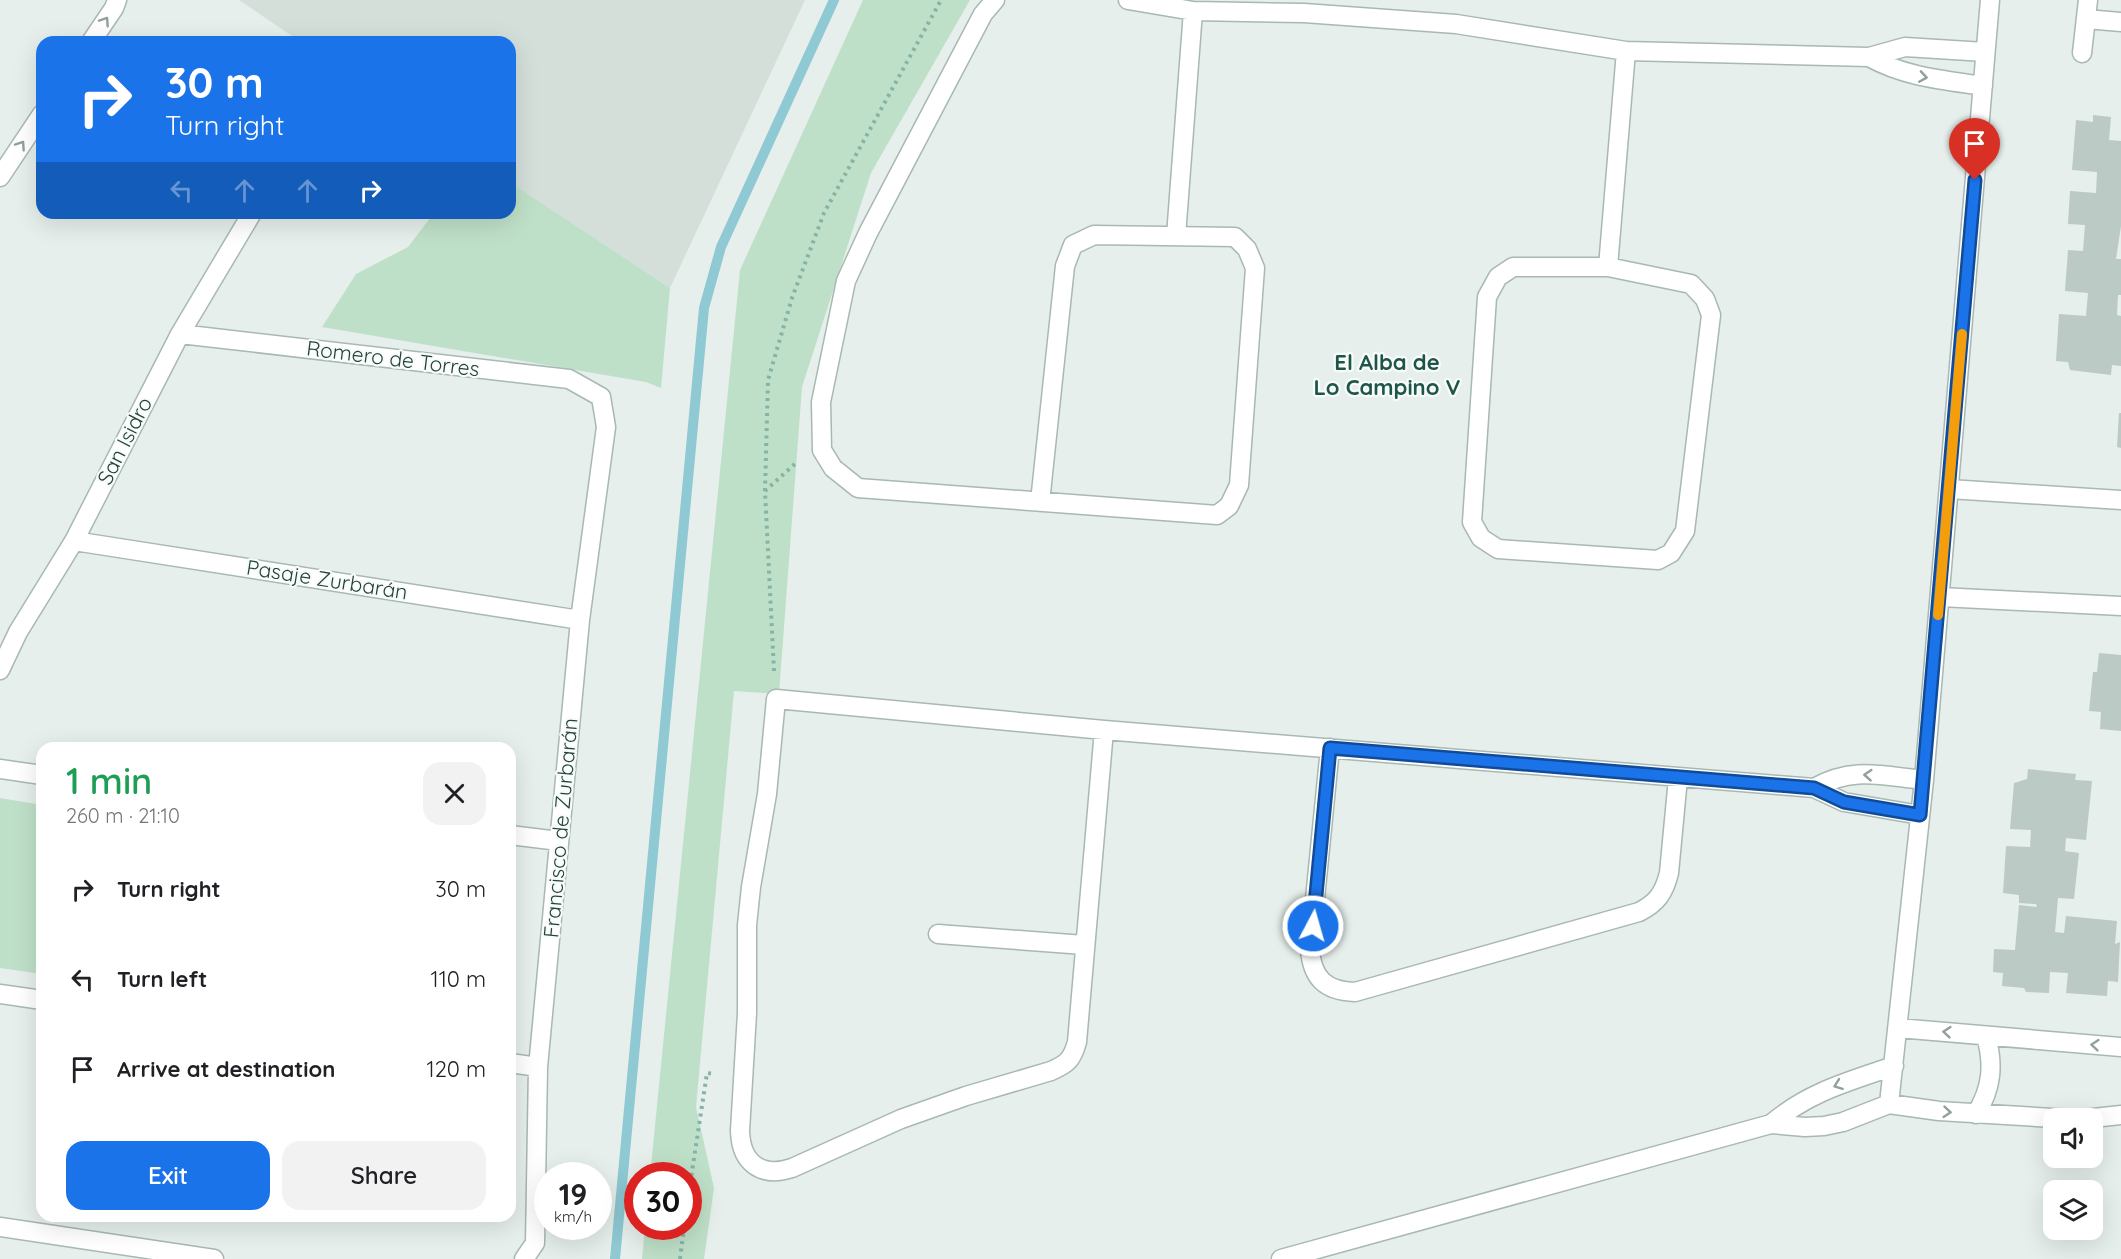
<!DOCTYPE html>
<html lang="en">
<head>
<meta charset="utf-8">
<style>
	body { margin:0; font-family:Quicksand,sans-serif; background:#f2f2f2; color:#202124; height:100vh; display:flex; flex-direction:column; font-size:22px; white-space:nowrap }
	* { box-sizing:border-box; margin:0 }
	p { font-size:20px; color:#757577 }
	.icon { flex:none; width:33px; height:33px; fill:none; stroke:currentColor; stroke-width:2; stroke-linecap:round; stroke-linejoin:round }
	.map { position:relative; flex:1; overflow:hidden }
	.side { position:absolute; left:36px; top:742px; width:480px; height:480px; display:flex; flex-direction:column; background:#fff; border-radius:18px; box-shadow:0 6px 24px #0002 }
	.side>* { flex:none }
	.banner { position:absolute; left:36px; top:36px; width:480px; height:183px; border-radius:18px; box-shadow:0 6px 24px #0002; background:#1a73e8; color:#fff; overflow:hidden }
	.controls { position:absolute; left:2043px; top:1108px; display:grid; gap:12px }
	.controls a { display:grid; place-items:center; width:60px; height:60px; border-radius:12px; background:#fff; box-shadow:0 6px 24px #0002; font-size:30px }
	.speed { position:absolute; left:534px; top:1162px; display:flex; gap:12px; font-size:30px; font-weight:700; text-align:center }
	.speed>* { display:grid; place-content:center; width:78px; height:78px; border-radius:50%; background:#fff; box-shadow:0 6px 24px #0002; line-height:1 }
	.speed small { font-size:15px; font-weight:400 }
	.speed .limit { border:9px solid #d22; background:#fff; color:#111 }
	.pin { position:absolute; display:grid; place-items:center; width:51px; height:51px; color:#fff; margin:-62px -26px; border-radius:50% 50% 50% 0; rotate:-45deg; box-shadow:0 0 6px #0007 }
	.pin .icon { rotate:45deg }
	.me { position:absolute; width:66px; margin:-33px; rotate:6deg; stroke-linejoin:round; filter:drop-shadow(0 0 4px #0008) }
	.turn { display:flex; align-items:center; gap:21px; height:126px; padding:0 30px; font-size:27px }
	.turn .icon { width:78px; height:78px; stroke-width:2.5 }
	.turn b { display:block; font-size:42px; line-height:51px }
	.lanes { display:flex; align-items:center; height:57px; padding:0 30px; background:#0003; justify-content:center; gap:30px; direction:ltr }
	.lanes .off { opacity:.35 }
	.round { display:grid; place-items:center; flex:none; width:63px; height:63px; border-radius:18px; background:#f2f2f2 }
	.headline { display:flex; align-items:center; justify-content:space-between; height:102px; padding:0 30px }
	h1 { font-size:36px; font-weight:600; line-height:45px; color:#1e9e55 }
	.action { display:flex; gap:12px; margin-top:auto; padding:12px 30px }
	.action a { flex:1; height:69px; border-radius:18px; background:#1a73e8; color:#fff; font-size:24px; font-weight:600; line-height:69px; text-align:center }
	.action a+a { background:#f2f2f2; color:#202124 }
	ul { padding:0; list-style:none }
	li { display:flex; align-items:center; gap:18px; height:90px; padding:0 30px }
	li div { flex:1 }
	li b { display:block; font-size:22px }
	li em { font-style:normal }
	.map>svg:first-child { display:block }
	.built { fill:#d4dfda }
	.green { fill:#bfe0c8 }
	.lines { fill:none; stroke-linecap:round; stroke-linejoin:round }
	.stream { stroke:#8ec9d4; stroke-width:10 }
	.building { fill:#bbcac4 }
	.service-casing { stroke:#a8b8b2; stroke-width:21 }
	.minor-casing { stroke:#a8b8b2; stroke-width:21 }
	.path { stroke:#86b3a5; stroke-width:4; stroke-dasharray:3 4.5; stroke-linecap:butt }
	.service { stroke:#fff; stroke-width:18 }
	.minor { stroke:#fff; stroke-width:18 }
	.oneway { stroke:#92a09c }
	.route-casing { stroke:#114b97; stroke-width:15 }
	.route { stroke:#1a73e8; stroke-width:10 }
	.slow { stroke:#f59e0b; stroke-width:10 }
	.labels { text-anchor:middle; stroke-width:4.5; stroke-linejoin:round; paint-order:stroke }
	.street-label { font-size:21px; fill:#24423a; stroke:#f7fbf9 }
	.neighbourhood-label { font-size:22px; font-weight:bold; fill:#1f5548; stroke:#f7fbf9 }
</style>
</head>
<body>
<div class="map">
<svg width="2121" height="1259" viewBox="0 0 2121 1259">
	<rect width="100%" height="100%" fill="#e6efeb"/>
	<path class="built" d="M239,0H805L670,288L510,182V42H301Z"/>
	<path class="green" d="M863,0H970L871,173L802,387L779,694L734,691L696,1107L714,1188L704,1259H642L645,1227H688V1176H650L740,270Z
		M510,182L670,288L661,388L646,382L322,327L356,274L408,247L434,213H510Z
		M0,798L42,805V974L0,968Z"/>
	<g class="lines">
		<path class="stream" d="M615,1259L704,308L721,247L834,0"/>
	</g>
	<path class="building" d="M2093,115L2111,117L2109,140L2121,141V226L2116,259H2121V295H2118L2117,315L2121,316V366L2112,365L2111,375L2070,370L2068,362L2056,361L2059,314L2086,316L2088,293L2065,291L2068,250L2083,251L2085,225L2068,224L2070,191L2096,193L2097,172L2072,170L2076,120L2093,122Z
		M2119,413H2121V448L2117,447Z
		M2099,653L2121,655V731L2100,729L2101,712L2089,711L2093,672H2097Z
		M2028,769L2076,774L2075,780L2092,781L2086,840L2066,838L2065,851L2079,853L2074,899L2058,898L2055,932L2064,933L2066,916L2117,921L2115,944L2120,942L2118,982L2108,981L2107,996L2066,993L2068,973L2050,972L2049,993L2026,992L2024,988L2002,986L2003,973L1993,972L1994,949L2015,950L2019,905L2037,907L2036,904L2019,903V895L2003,893L2006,846L2030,847L2031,830L2010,829L2014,783L2027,779Z"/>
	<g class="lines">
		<g class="service-casing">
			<path id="service" d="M2086,19L2121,22
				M2082,53L2088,0
				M1949,489L2121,500
				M1940,597L2121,606"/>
		</g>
		<g class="minor-casing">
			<path id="minor" d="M995,0L983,14L868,233L846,281L821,402L822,450L833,468L858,488L1217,515L1229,506L1239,485L1255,268L1247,249L1235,237L1094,235L1073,245L1065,266L1040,502
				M1128,0L1193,11L1304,13L1456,24L1626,51L1869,57L1905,47L1985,52
				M91,42L114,8L117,0
				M1869,57C1905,77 1943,80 1983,86
				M0,177L42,114
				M1176,236L1193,11
				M1513,267H1608L1691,284L1705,299L1711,315L1685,531L1671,553L1658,560L1498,549L1481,538L1472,522L1487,297L1498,277Z
				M1608,267L1626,51
				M180,334L569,379L601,397L606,427L580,620L538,1067L535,1243L524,1259
				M74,541L580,620
				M0,670L18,632L74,541L180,334L252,213
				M1104,730L1077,1042C1072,1060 1067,1064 1051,1071L966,1096L901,1119L792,1168C761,1178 741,1163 740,1131L747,1013V925L751,887L767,794L776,699L1104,730L1814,788L1844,802L1920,815
				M1330,748L1310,949C1312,978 1325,991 1355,992L1639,912C1657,903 1664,893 1669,873L1678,778
				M0,769L42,775
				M1814,788C1853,766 1882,776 1924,780
				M510,835L559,841
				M938,934L1084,945
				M0,994L42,1000
				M1898,1028L2121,1047
				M510,1063L538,1067
				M1889,1104L1924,780L1990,0
				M1976,1114C1992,1088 1994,1065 1986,1036
				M2084,1119L2121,1115
				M1771,1124C1809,1092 1847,1082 1894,1066
				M0,1227L214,1259
				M1281,1259L1771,1124L1805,1127L1824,1126L1843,1122L1889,1104L1939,1111L2069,1119"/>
		</g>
		<path class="path" d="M765,491L768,380L792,298L824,213L941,0
			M774,671L765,491L797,462
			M688,1198L707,1073L715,1074
			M680,1259L684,1227"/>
		<use href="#service" class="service"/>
		<use href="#minor" class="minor"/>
	</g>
	<defs><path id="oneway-chevron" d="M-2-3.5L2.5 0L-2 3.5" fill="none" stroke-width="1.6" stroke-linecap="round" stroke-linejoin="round" transform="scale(1.5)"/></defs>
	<g class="oneway">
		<use href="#oneway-chevron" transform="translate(105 21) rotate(-56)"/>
		<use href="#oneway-chevron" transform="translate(1923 77) rotate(9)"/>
		<use href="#oneway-chevron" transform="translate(21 145) rotate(-56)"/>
		<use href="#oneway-chevron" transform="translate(1868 775) rotate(-176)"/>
		<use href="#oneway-chevron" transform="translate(1947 1032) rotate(-175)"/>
		<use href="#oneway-chevron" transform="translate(2095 1045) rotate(-175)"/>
		<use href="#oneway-chevron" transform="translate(1838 1085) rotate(160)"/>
		<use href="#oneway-chevron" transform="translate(1947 1112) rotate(5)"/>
	</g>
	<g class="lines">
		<g class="route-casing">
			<path id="route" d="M1313,926L1330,748L1814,788L1844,802L1920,815L1975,180"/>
		</g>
		<use href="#route" class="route"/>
		<path class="slow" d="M1938,615L1962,334"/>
	</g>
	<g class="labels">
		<g class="street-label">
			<text transform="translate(393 359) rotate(7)" y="7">Romero de Torres</text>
			<text transform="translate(125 441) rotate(-63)" y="7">San Isidro</text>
			<text transform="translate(327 580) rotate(9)" y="7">Pasaje Zurbarán</text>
			<text transform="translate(561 828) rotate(-85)" y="7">Francisco de Zurbarán</text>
		</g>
		<g class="neighbourhood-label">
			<text x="1387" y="370">El Alba de<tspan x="1387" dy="25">Lo Campino V</tspan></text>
		</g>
	</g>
</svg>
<div class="controls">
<a><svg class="icon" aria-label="sound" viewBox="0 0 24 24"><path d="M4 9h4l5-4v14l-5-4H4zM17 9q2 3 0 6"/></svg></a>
<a><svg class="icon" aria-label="layers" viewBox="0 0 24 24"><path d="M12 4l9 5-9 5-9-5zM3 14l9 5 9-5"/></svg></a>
</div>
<div class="speed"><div>19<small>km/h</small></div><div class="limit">30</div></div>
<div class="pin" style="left:1975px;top:180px;background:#d93025"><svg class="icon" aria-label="arrive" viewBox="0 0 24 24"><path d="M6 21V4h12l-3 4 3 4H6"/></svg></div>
<svg class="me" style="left:1313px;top:926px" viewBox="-20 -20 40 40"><circle r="17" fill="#1a73e8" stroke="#fff" stroke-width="3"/><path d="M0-11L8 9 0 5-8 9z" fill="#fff"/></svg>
<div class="banner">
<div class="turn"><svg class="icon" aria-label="right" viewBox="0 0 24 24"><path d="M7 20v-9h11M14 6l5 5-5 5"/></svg><div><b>30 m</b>Turn right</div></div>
<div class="lanes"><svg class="icon off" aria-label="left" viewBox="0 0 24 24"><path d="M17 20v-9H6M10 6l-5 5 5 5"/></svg><svg class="icon off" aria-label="ahead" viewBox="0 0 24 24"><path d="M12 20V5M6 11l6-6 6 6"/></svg><svg class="icon off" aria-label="ahead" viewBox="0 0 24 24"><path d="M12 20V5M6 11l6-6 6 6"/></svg><svg class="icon" aria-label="right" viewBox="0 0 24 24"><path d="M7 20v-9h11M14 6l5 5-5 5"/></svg></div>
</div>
<section class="side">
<div class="headline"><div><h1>1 min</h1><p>260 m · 21:10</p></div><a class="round"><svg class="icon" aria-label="close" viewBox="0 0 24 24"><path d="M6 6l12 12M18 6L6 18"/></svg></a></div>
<ul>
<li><svg class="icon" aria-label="right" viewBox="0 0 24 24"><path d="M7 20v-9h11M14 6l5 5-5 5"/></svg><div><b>Turn right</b></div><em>30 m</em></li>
<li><svg class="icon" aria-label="left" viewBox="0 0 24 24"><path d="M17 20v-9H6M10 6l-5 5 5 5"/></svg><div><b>Turn left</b></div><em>110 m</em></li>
<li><svg class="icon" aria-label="arrive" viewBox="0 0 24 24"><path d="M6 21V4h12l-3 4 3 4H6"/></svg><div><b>Arrive at destination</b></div><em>120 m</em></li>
</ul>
<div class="action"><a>Exit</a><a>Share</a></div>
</section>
</div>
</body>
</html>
